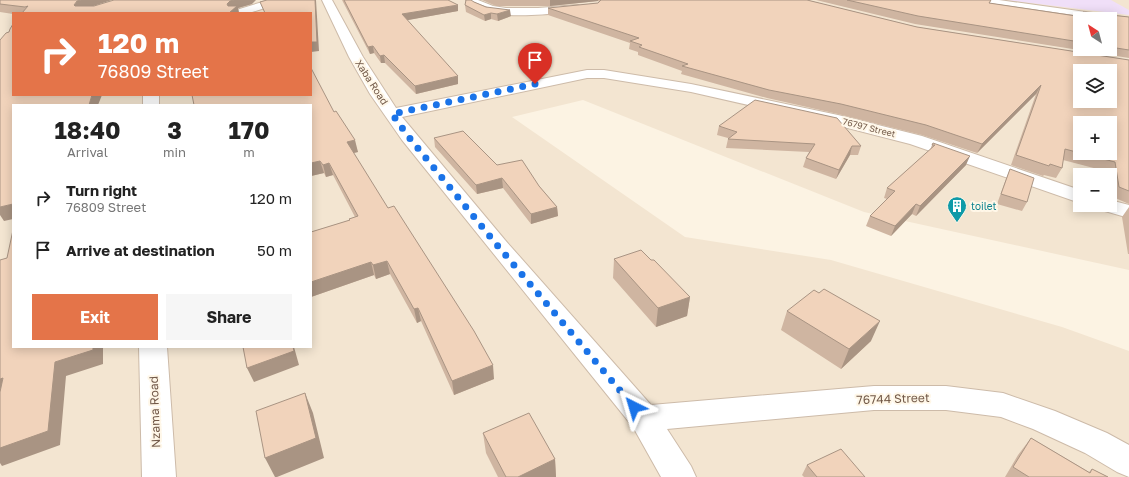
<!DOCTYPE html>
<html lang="en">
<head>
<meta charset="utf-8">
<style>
	body { margin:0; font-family:"Golos Text",sans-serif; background:#f6f6f6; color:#222; height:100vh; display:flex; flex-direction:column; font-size:15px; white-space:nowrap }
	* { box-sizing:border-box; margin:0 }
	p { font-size:13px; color:#767676 }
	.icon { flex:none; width:22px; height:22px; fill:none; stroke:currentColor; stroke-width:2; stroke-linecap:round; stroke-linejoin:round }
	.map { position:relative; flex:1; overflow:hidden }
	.sheet { position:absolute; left:12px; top:104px; width:300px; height:244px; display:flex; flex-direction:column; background:#fff; border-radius:0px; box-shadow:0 2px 10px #0003 }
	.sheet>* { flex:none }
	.top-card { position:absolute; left:12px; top:12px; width:300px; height:84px; border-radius:0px; box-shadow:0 2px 10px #0003; background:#e47449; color:#fff; overflow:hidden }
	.needle { width:26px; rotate:324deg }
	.tools { position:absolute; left:1073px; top:12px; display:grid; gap:8px }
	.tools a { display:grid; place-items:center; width:44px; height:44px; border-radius:0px; background:#fff; box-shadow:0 2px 10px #0003; font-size:20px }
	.pin { position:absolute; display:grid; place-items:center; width:34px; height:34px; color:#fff; margin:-41px -17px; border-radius:50% 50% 50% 0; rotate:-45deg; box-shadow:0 0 4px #0007 }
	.pin .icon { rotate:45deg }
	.me { position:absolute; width:44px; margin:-22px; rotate:320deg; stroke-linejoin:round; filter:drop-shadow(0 0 3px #0008) }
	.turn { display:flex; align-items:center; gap:14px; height:84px; padding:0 20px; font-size:18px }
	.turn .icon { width:52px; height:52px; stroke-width:2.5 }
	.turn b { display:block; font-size:28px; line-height:34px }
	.eta { display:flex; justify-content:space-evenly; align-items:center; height:68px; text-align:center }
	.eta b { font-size:24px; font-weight:700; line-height:28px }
	.primary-button { display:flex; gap:8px; margin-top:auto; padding:8px 20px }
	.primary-button a { flex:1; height:46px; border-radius:0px; background:#e47449; color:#fff; font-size:16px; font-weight:700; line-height:46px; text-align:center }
	.primary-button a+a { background:#f6f6f6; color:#222 }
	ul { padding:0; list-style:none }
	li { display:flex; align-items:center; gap:12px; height:52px; padding:0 20px }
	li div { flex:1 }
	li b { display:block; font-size:15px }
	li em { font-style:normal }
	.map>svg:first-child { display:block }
	.residential { fill:#f3e5d1; fill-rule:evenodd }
	.education { fill:#f0dff8 }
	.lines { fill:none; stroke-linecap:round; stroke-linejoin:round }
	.minor-casing { stroke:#cdbba9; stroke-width:2 }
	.minor { fill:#fff; fill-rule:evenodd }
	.wall { fill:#cfb5a1; fill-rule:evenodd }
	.shaded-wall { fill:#a99483 }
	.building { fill:#f1d3bb; stroke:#a99483; fill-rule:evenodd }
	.route { stroke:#1a73e8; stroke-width:7; stroke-dasharray:0 12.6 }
	.labels { text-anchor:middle; stroke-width:4; stroke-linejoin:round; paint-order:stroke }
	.far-street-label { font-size:9px; fill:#735a49; stroke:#fff7e8 }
	.street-label { font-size:10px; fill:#735a49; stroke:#fff7e8 }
	.culture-label { font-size:10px; fill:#0d838f; stroke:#fff7e8; text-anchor:start }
	.near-street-label { font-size:12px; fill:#735a49; stroke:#fff7e8 }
</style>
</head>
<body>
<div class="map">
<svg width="1129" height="477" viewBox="0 0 1129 477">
	<rect width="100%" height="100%" fill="#fcf3e3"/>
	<path class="residential" d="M0,0H1129V270L864,212L583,100L512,117L685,237L831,260L1062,327L1129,351V477H0ZM13,13H311V95H13ZM1080,19H1110V49H1080ZM1080,71H1110V101H1080ZM13,105H311V347H13ZM1080,123H1110V153H1080ZM1080,175H1110V205H1080Z"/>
	<path class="education" d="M1005,0H1111L1129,10V15Z"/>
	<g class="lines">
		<g class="minor-casing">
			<path id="minor" d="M269,0H285L284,2L249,13H231L233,11Z
				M322,0H332L363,57L396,108L587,70H604L691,84L838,115L922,136L1080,190V203L910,144L836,125L691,92L604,78H587L402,117L505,240L651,405L874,386H946L1003,393L1055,411L1107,433L1129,445V477L1117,472L1085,453L1033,429L1001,417L946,410H874L667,429L691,466L696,477H661L633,427L402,140L370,94L349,57Z
				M466,0H478L493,6L506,8H538L578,5L584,8C579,14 567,13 560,13C537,15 481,21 466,0Z
				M970,0H999L1129,18V24L1110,22V19H1089L975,3Z
				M143,95H159V105H143Z
				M1110,200L1129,205V218L1098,209L1095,205H1110Z
				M139,347H167L176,477H142Z"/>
		</g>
		<use href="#minor" class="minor"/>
	</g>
	<path class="wall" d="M0,0L92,6L252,4L238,8L239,13H13V14L0,12Z
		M342,0H448L458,11L407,20L458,84L416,94L385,63H381L374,53L370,54Z
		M482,0H807L917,27L1129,60V204L1113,197L1110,181V175H1109V172L1063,160L1062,168L1056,178L1044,175L1043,176L1011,165L1036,94L977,153L922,135L838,114L767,98L681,74L682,71L638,55V52L629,49L630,43L548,15V8L598,3L599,2L598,1L550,6H496Z
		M816,0H991L990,3L1081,16L1083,12L1129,17V58L915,24ZM1080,19H1110V49H1080Z
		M474,2L511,16L498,21L491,19L485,21L466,12L465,5Z
		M311,105L334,112L358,152L353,153L494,379L454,395L421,321L417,323L390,274L376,279L374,275L311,297V232L350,220L349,219L355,217L333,175L326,177L324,173L311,176Z
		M719,126L861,146L858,155H850L836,179L803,167L806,158L809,152L726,148L728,139V138L717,135Z
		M434,138L497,165L539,186L557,207L558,216L531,224L503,188L477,194L435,147Z
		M933,143L966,165L916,216L912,214L891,236L866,226L870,216L887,199L884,198L887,188L930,150L932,145Z
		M1010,169L1027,202L1022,211L997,204L1006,179Z
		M1129,207V254H1128L1122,217Z
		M614,259L651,260L690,297L687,316L656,327L613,278Z
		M787,311L871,341L841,369L781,330Z
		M483,433L555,459L556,477H498L486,453Z
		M1031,438L1089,472L1092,469L1108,477H1005L1018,455Z
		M807,465L865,477H804L802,475Z"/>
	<path class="shaded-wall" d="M81,0H112L81,10L78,13L74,5L77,1Z
		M234,0H256L252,4L238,8L239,13H229L230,12L227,4L230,1Z
		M315,0H316L319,51L311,52V42Z
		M550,0H598V1L550,6Z
		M458,5V11L403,21L402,14Z
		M510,10L511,16L498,21L497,14Z
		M491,13V19L485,21L484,15Z
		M373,46L374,53L370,54L368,47Z
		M384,55L385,63H381L380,56Z
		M458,76V84L416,94L415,86Z
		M1041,85L1036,94L977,153L982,144Z
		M92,95H102L98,105H89Z
		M355,140L358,152L349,154L347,142Z
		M852,146L850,155L836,179L839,170Z
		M970,156L966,165L916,216L920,206Z
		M320,161L324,173L311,176V163Z
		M329,163L333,175L326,177L323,165Z
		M502,178L503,188L477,194L476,185Z
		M13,204V219L4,221L0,215V207Z
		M916,204L912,214L891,236L895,226Z
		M557,207L558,216L531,224V214Z
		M387,261L390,274L376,279L373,265Z
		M371,262L374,275L311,297V282Z
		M690,297L687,316L656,327L658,308Z
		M418,308L421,321L417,323L414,309Z
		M880,321L871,341L841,369L849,349Z
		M93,347H103V364L66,376L60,445L2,466L0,463V448L55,362Z
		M293,347H294L299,365L254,382L247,368Z
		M493,365L494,379L454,395L452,381Z
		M3,378L0,396V379Z
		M305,393L313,413L324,458L277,477H275L265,458Z
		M555,459L556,477H518Z"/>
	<path class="building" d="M0,0H81L77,1L74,5L75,6H94L114,0H234L230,1L227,4L228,6H237L229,13H22L28,6L25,7L0,4Z
		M267,0H315L317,42H311V13H265L260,2Z
		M344,0H448L458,5L402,14L458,76L415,86L384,55L380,56L373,46L368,47Z
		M466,0H471L474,2L486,7L510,10L497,14L491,13L484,15L465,5Z
		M601,0H807L917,27L1129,60V191L1119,187L1115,162L1080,153H1110V123H1080V153L1065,149L1062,168L1050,164L1049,166L1016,155L1041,85L982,144L926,125L841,104L769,90L682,66L688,64L639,47L642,45L630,41L639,38L548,8L598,3ZM1080,71H1110V101H1080Z
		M847,0H991L989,3L1083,17V12L1129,17V50L1110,47V19H1080V42L918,16Z
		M13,24V95H92L89,105H13V204L0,207V40L6,33L9,32L10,29Z
		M311,68L334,112L336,111L355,140L347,142L388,208L394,206L474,331L493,365L452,381L418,308L414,309L387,261L373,265L371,262L311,282V232L350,220L349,219L358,216L329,163L323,165L320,161L311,163V105H194L192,95H311Z
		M755,100L837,118L861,146H852L839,170L806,158L815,144L728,139L737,132L719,126Z
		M463,131L497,165L522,160L539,186L557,207L531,214L502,178L476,185L434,138Z
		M933,143L970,156L920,206L916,204L895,226L870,216L895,191L887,188L935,145H932Z
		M1010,169L1034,178L1027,202L1001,194Z
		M13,230V347H93V350L55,362L48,431L0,448V392L3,378L0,379V260L7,258Z
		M641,250L651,260H654L690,297L658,308L614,259Z
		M824,289L880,321L849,349L787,311L814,290L819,293Z
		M243,347H293L294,351L247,368Z
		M305,393L316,438L265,458L256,411Z
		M529,413L555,459L518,477H506L483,433Z
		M1031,438L1090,473L1092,469L1108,477H1029L1013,467Z
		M841,449L865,477H817L807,465Z"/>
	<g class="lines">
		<path class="route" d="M535,84L392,114L408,136L497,245L634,407"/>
	</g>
	<defs>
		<g id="building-pin" transform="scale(1)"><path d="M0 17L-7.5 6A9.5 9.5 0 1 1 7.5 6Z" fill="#0f9aa8" stroke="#fff7e8"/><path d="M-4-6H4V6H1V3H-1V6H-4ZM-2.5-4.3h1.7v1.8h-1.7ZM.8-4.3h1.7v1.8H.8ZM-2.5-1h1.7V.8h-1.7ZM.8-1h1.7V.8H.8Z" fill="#fff"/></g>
	</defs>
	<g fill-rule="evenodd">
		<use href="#building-pin" x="957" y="206"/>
	</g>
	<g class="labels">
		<g class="far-street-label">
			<text transform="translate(869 128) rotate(14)" y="3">76797 Street</text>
		</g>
		<g class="street-label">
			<text transform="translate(372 82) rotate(57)" y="4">Xaba Road</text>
		</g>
		<g class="culture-label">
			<text x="971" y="210">toilet</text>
		</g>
		<g class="near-street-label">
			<text transform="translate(893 399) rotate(-2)" y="4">76744 Street</text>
			<text transform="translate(155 412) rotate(-92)" y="4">Nzama Road</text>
		</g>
	</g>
</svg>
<div class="tools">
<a><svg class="needle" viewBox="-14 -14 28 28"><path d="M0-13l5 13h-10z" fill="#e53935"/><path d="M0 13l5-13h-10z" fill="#767676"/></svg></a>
<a><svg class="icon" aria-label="layers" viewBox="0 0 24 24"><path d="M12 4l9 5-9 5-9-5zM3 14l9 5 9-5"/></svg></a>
<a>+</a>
<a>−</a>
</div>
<div class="pin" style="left:535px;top:84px;background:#d93025"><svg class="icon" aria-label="arrive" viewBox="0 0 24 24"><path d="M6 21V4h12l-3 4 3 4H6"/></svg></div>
<svg class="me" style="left:634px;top:407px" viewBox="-20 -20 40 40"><path d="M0-17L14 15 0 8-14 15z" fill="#1a73e8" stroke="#fff" stroke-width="4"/></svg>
<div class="top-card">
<div class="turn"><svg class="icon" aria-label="right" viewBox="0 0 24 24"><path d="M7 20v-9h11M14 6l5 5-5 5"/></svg><div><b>120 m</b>76809 Street</div></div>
</div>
<section class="sheet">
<div class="eta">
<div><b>18:40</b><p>Arrival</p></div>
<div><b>3</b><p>min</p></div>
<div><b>170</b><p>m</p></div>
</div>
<ul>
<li><svg class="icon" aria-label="right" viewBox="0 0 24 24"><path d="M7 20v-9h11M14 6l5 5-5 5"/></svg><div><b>Turn right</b><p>76809 Street</p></div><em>120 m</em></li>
<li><svg class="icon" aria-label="arrive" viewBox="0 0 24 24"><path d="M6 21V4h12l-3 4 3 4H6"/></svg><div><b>Arrive at destination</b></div><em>50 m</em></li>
</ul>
<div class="primary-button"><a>Exit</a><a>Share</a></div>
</section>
</div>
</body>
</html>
